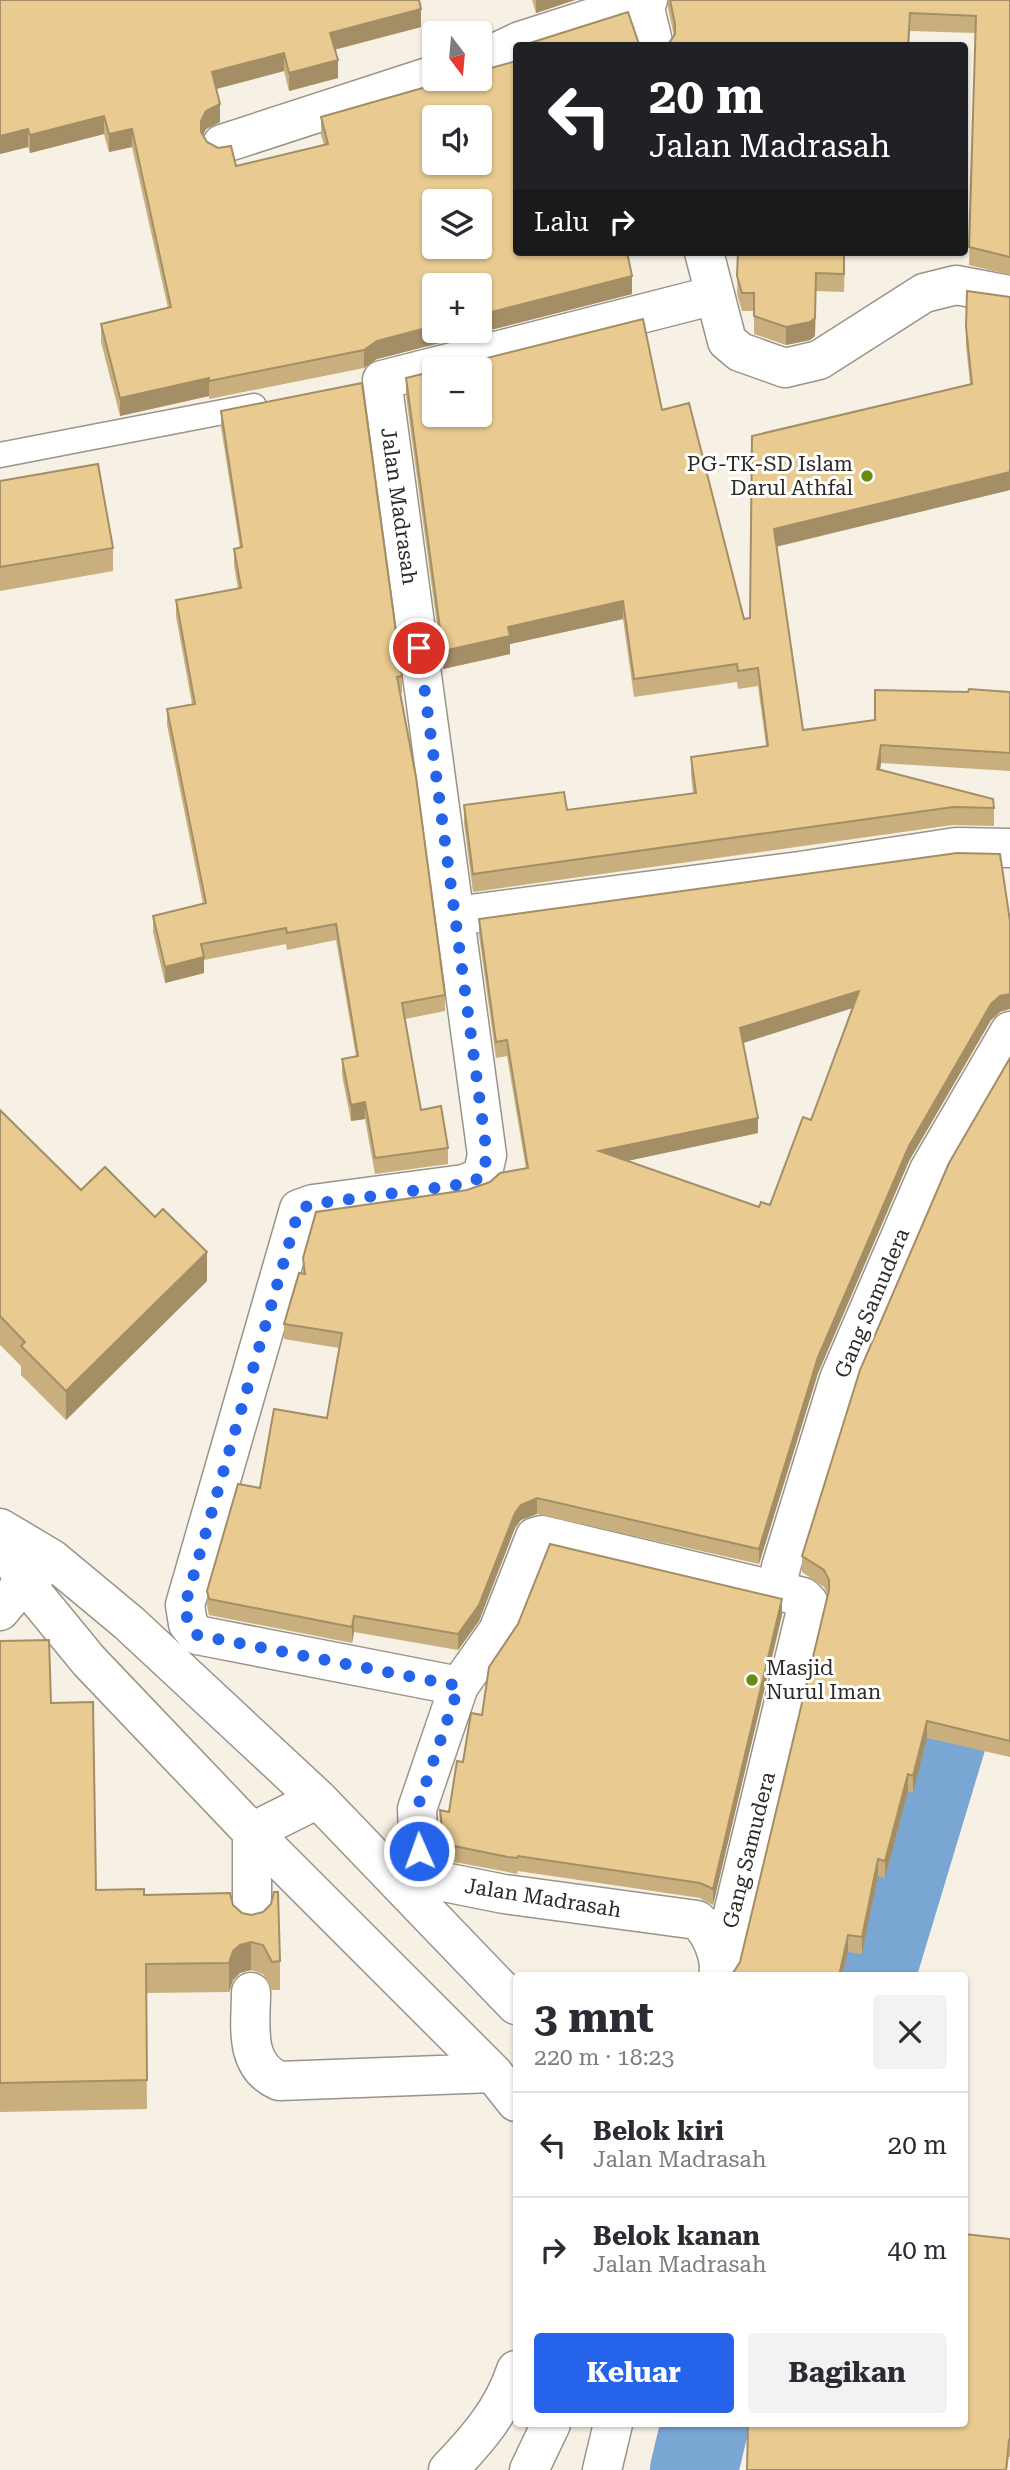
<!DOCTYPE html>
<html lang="id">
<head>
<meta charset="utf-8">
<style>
	body { margin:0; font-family:"Roboto Serif",serif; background:#f2f2f3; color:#2b2b33; height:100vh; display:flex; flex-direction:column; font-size:26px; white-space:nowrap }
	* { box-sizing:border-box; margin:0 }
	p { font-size:23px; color:#7c7c81 }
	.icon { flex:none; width:38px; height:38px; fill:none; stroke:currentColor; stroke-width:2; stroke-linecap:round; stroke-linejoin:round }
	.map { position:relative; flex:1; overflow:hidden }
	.panel { position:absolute; left:513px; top:1972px; width:455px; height:455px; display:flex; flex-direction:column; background:#fff; border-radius:7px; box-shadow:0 2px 5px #0004 }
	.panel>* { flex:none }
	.banner { position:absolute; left:513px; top:42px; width:455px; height:214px; border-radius:7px; box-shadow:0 2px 5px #0004; background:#202124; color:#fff; overflow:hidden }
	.needle { width:46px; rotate:164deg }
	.tools { position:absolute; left:422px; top:21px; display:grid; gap:14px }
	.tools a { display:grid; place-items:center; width:70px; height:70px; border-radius:7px; background:#fff; box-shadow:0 2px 5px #0004; font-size:35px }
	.pin { position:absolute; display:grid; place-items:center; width:60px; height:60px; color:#fff; margin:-30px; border:4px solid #fff; border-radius:50%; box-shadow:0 2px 7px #0007 }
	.me { position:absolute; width:77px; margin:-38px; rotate:358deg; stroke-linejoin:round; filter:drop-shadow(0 0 5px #0008) }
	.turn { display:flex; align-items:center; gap:24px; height:147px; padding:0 21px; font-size:32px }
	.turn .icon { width:91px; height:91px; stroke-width:2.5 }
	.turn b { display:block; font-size:49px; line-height:60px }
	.then { display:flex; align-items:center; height:66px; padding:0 21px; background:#0003; gap:14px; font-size:26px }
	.round { display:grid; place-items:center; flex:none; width:74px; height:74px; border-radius:7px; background:#f2f2f3 }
	.head { display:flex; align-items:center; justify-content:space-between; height:119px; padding:0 21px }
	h1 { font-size:42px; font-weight:700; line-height:52px }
	.primary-button { display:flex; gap:14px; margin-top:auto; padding:14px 21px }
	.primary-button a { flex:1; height:80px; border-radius:7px; background:#2563eb; color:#fff; font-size:28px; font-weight:700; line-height:80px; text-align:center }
	.primary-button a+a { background:#f2f2f3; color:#2b2b33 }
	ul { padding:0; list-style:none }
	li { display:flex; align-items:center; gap:21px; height:105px; padding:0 21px; border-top:2px solid #e1e1e2 }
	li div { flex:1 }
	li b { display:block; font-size:26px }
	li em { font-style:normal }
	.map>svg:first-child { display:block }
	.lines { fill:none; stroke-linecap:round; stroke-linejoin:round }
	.river { stroke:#79a6d3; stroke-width:88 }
	.service-casing { stroke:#99948a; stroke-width:27 }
	.minor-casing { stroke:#99948a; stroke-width:41 }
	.service { stroke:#fff; stroke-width:24 }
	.minor { stroke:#fff; stroke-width:38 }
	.wall { fill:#c8af7d; fill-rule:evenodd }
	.shaded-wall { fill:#a38e66 }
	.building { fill:#e9cb91; stroke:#a38e66; stroke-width:2; fill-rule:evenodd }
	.route { stroke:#2563eb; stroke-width:12; stroke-dasharray:0 21.6 }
	.poi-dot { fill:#678b13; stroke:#fff; stroke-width:2.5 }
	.labels { text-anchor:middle; stroke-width:6; stroke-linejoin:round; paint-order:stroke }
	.poi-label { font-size:21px; fill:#2d2b27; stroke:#fff; text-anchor:end }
	.street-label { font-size:21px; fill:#2d2b27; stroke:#fff }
</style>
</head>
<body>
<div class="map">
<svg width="1010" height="2470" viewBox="0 0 1010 2470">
	<rect width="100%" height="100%" fill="#f6f0e5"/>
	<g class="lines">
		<path class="river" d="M871,1976L1010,1515
			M694,2470L705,2424"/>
		<g class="service-casing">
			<path id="service" d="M0,455L254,406"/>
		</g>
		<g class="minor-casing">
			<path id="minor" d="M643,0L654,46
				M480,60L520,41L648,0
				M222,144L434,75
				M704,252L727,341L740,352L785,368L819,360L924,293L956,285L1010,295
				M455,916L800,871L956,847L1010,848
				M0,1528L52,1559L129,1623L318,1799L516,2005
				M0,1533L24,1582L89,1661L252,1832L493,2073L516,2102
				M776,1592L781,1567L839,1379L929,1170L1010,1031
				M0,1611L24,1582L43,1567
				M459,1686L197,1635L188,1624L185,1605L299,1209L313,1204L464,1184L482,1177L487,1155L382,380L715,295
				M252,1922V1832L318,1799
				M718,1976C722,1958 711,1932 697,1920L504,1894L444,1882L424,1866L419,1851L417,1809L459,1686L498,1631L535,1537L542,1535L803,1597L808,1602L720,1967
				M251,1992C251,2025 243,2065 279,2081L493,2073
				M448,2470C477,2440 503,2410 516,2370
				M529,2470L551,2424
				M602,2470L613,2424"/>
		</g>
		<use href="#service" class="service"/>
		<use href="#minor" class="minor"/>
	</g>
	<path class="wall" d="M0,0L420,2L421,27L335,49L338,78L289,91L284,71L216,89L220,122L206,129L203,135L207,142L236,166L324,145L321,135V117L632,294L377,359L364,368L209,399V396L120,416L101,342V324L168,308L132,147L109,152L104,134L30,153L28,147L0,154Z
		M532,0H575L536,13Z
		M668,0H1010V275L969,265L975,33L910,31L909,46H666L669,43L674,36L668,8Z
		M738,252H845L844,292L816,291L815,336L810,340L786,345L754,334V311H742L737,294Z
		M862,252H897V254Z
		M966,327L1010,490L776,547L803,730L875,720L1010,692V771L881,763L880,770L994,808V826L953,825L473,892L464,823V805L567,810L693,793L691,775V757L766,746L758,686L738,689L737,682L634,697L623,619L510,644V654L443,669L406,396V378L662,410L744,619L750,618L752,436L970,384L966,345Z
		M221,411L402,676V693H400L445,995V1011L405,1019L421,1110L448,1148V1164L375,1174L365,1119L351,1121L342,1075V1059L356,1056L336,940L287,950L286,944L204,960V973L165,983L153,932V916L203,904L167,725V709L192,704L176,616V600L238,589L234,565V549L240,548L221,427Z
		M0,481L113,548V571L0,591Z
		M479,919L1000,1012L991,1020L909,1161L818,1373L759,1564L537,1514L521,1520L515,1528L479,1621L458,1650L354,1632L352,1643L209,1615L207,1606V1591L260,1488L327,1418L339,1348L284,1339V1324L303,1273V1258L467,1190L526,1169L507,1056L496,1058L479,935ZM852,1008L811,1120L770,1205L759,1207L627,1161L758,1133L743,1043Z
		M1010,1058V1757L927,1738L913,1793L908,1791L885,1878L878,1876L862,1954L848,1952L842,1976H731L740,1962L828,1595L824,1587L802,1572V1556Z
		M0,1110L81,1190L207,1281L66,1420L21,1375V1366L0,1345Z
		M782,1615L713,1905L700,1898L518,1871L517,1874L508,1872L454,1862L443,1853L440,1825V1810L449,1812L463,1762L482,1715Z
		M0,1641L51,1703L96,1890L233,1905L280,1961V1990H272L263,1974L251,1970L240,1973L233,1980L229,1992L146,1993L147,2109L0,2112Z
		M1010,2239V2457H1009L1007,2470H747Z"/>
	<path class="shaded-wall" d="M536,0H575L536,13Z
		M421,9V27L330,51V33Z
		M284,53V71L212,90V72Z
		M338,60V78L289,91V73Z
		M220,104V122L206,129L201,139V121L206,111Z
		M104,116V134L30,153V135Z
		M28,129V147L0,154V136Z
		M132,129V147L109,152V134Z
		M816,273L815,336L810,340L786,345V327Z
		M632,276V294L377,359L364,368V350L377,341L434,326V331H480V315Z
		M209,378V396L120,416V398Z
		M1010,472V490L774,547V529Z
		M623,601V619L510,644V654L443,669V651L508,627Z
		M881,745V763L877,787V769Z
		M204,957V973L165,983V967Z
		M859,991V1006L740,1044V1028Z
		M1010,994V1009L1000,1012L991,1020L909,1161L818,1373L759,1564V1549L818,1357L909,1146L991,1004L1000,996Z
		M365,1102V1119L351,1121V1105Z
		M758,1118V1133L599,1167V1151Z
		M207,1252V1281L66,1420V1391Z
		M537,1498V1514L521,1520L515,1528L479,1621L458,1650V1634L515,1513L521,1505Z
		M782,1599V1615L713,1905V1889Z
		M354,1616V1632L352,1643V1627Z
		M927,1721V1738L913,1793V1776Z
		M908,1774V1791L885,1878V1861Z
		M878,1859V1876L862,1954V1937Z
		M848,1935V1952L842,1976H839Z
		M251,1942V1970L240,1973L233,1980L229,1992V1963L233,1951L240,1945Z"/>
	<path class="building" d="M0,0H419L421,9L330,33L338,60L289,73L284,53L212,72L220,104L206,111L201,121V132L207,142L218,148L231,146L236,166L328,144L321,117L454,79H480V71L516,61V252H627L632,276L480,315V285H434V326L377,341L364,350L209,381V378L120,398L101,324L171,307L132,129L109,134L104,116L30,135L28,129L0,136ZM434,117H480V163H434ZM434,201H480V247H434Z
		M670,0H1010V257L969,247L976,16L910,13L908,46H666L669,43L675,34V24Z
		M628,12L639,44L642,46H531L530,43Z
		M738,252H844V274L816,273L815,318L810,322L786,327L754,316V293H742L737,276Z
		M967,291L1010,297V472L774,529L803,730L875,720V690L968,692L969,689L1010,692V753L881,745L877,769L993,799L994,808L953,807L473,874L464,805L564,792L567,810L696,793L691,757L768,746L758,668L738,671L737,664L634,679L623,601L508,627L510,636L443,651L406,378L434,371V415H480V369H443L643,319L662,410L689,403L744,619L750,618L752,436L972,384L966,327Z
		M362,383L402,676L397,677L416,777L445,995L402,1003L421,1110L441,1106L448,1148L375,1158L365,1102L351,1105L342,1059L358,1056L336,924L287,933L286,928L201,944L204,957L165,967L153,916L206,903L167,709L195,704L176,600L241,588L234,549L242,547L221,411Z
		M98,464L113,548L0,567V481Z
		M957,853L1000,854L1010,921V994L1000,996L991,1004L909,1146L818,1357L759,1549L537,1498L521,1505L515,1513L479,1605L458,1634L354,1616L352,1627L209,1599L207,1591L238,1484L260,1488L274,1409L327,1418L342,1333L284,1324L299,1273L305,1274L303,1258L316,1212L467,1190L490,1182L500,1173L528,1168L507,1040L496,1042L479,919ZM859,991L811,1120L803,1117L770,1205L761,1202L759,1207L599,1151L758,1118L740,1028Z
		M1010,1058V1741L927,1721L913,1776L908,1774L885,1861L878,1859L862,1937L848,1935L839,1976H731L740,1962L829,1590V1580L824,1570L802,1556L860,1370L949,1163Z
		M0,1110L81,1190L105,1167L155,1217L163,1209L207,1252L66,1391L21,1346L25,1342L0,1316Z
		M550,1544L782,1599L713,1889L700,1883L518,1856L517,1858L508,1857L454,1846L443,1838L440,1810L449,1812L457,1761L463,1762L471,1713L482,1715L489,1667L518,1624Z
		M49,1640L51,1703L93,1702L96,1890L144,1889V1895L230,1893L233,1905L242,1913L251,1915L263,1912L271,1904L274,1892H278L280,1961L272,1962L263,1945L251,1942L240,1945L233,1951L229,1963L146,1964L147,2080L0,2083V1641Z
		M964,2234L1010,2239V2440H1009L1006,2470H747L748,2424H964Z"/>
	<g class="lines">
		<path class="route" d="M419,648L487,1155L482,1177L464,1184L313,1204L299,1209L185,1605L188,1624L197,1635L459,1686L417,1809L419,1851"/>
	</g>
	<g class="poi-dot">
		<circle cx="867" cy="476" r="7"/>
		<circle cx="752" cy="1680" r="7"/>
	</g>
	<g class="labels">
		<g class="poi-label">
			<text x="853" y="471">PG-TK-SD Islam<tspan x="853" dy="24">Darul Athfal</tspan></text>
			<text x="766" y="1675" text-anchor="start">Masjid<tspan x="766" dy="24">Nurul Iman</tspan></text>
		</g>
		<g class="street-label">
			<text transform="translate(399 506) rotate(82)" y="7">Jalan Madrasah</text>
			<text transform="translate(872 1303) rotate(-67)" y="7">Gang Samudera</text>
			<text transform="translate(749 1850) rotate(-76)" y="7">Gang Samudera</text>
			<text transform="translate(543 1898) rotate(9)" y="7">Jalan Madrasah</text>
		</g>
	</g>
</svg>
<div class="tools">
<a><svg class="needle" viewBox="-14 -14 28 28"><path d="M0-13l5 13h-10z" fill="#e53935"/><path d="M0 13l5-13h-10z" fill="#7c7c81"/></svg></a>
<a><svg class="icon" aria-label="sound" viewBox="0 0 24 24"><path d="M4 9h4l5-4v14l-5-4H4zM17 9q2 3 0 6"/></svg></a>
<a><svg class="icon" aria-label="layers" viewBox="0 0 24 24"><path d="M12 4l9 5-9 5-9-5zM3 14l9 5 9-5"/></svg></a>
<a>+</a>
<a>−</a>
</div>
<div class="pin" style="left:419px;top:648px;background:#d93025"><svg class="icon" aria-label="arrive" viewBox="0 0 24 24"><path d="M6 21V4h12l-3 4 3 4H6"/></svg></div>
<svg class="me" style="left:419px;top:1851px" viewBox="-20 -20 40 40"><circle r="17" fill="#2563eb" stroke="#fff" stroke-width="3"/><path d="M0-11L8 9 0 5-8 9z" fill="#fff"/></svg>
<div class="banner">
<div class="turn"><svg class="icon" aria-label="left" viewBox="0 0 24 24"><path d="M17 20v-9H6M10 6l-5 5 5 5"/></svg><div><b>20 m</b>Jalan Madrasah</div></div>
<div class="then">Lalu<svg class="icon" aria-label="right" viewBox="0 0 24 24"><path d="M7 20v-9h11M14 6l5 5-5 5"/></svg></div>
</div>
<section class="panel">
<div class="head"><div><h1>3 mnt</h1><p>220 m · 18:23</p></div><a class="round"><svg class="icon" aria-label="close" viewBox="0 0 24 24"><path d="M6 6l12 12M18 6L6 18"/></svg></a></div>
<ul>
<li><svg class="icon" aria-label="left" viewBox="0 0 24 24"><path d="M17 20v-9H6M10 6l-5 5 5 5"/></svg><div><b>Belok kiri</b><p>Jalan Madrasah</p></div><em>20 m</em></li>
<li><svg class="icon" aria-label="right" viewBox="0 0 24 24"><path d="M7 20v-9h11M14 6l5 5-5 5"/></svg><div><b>Belok kanan</b><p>Jalan Madrasah</p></div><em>40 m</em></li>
</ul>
<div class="primary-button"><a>Keluar</a><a>Bagikan</a></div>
</section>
</div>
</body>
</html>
